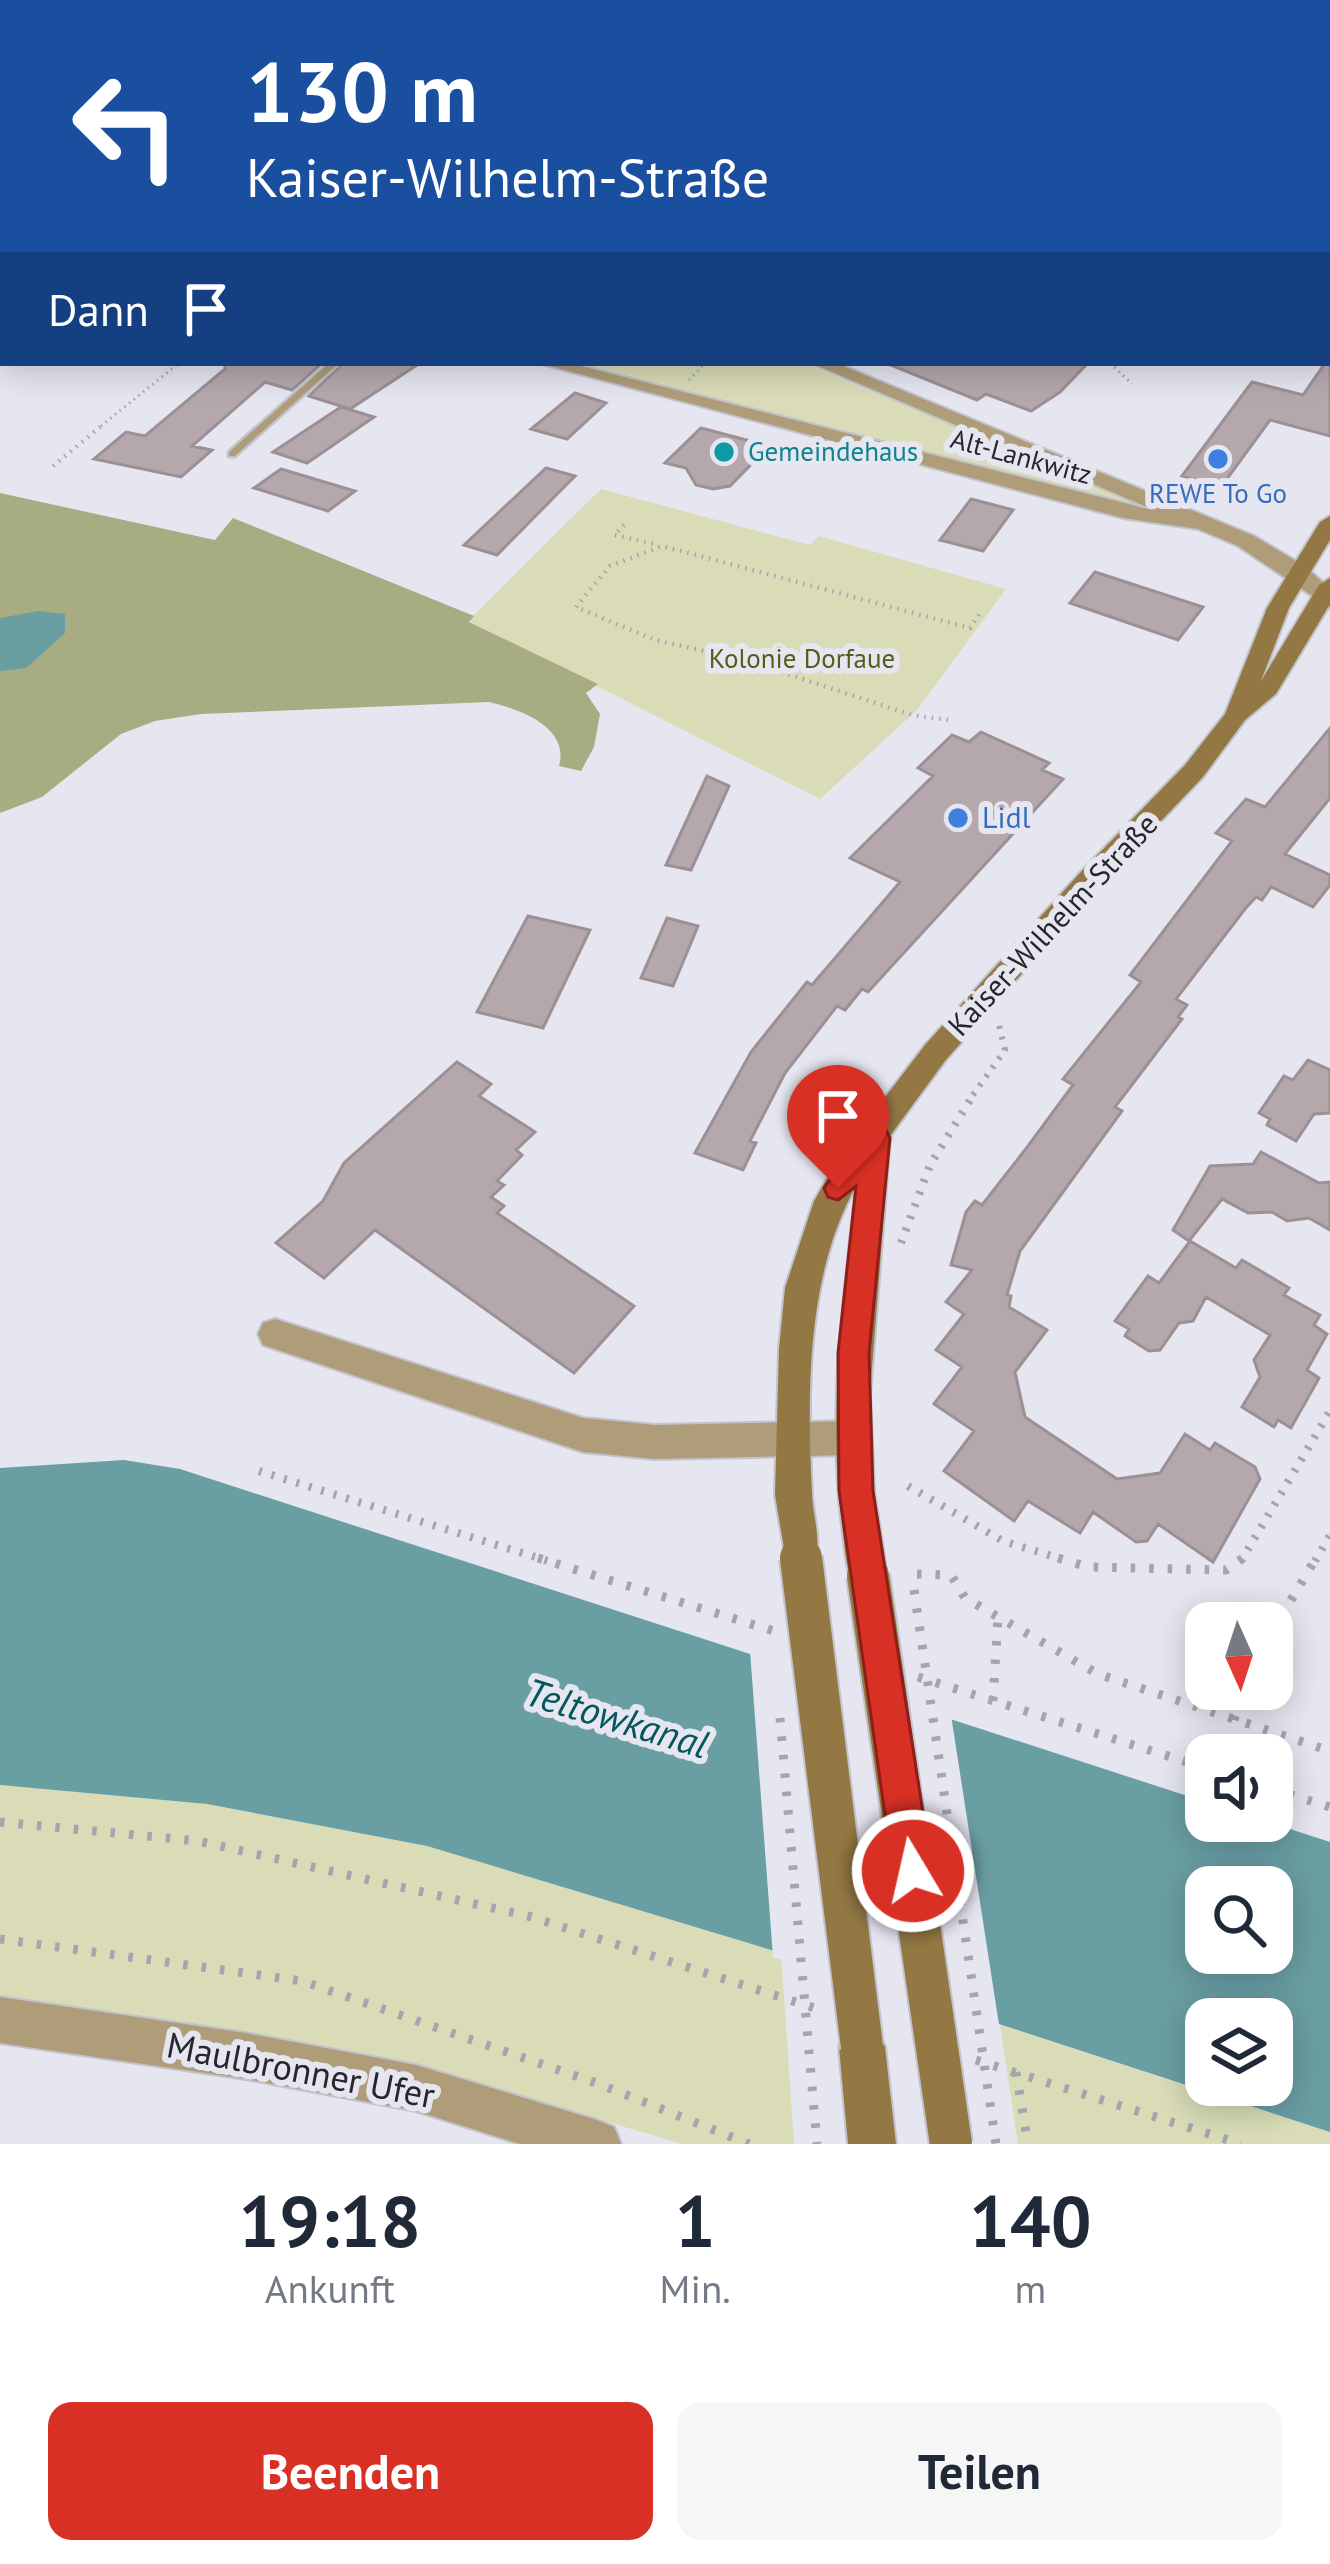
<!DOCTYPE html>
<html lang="de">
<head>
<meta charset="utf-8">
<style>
	body { margin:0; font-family:"PT Sans",sans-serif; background:#f6f6f7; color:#1f2937; height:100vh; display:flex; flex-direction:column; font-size:45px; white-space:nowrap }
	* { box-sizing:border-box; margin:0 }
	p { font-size:39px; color:#747a83 }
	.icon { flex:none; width:66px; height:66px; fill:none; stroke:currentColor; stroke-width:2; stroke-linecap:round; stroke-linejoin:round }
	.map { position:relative; height:2144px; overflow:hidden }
	.drawer { display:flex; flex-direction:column; background:#fff; flex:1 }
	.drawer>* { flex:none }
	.top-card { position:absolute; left:0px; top:0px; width:1332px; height:366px; box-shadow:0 6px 30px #0003; background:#1a4fa0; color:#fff; overflow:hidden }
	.needle { width:78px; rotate:177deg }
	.tools { position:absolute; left:1185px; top:1602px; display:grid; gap:24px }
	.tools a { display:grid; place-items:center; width:108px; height:108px; border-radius:24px; background:#fff; box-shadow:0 6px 30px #0003; font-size:60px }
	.pin { position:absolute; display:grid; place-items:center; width:102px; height:102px; color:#fff; margin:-123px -51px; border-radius:50% 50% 50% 0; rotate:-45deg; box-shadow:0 0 12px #0007 }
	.pin .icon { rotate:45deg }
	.me { position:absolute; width:132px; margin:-66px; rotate:351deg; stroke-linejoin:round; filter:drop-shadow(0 0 9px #0008) }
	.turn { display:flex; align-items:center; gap:42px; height:252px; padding:0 48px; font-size:54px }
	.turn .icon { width:156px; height:156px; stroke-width:2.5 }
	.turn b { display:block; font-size:84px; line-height:102px }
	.then { display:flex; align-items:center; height:114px; padding:0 48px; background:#0003; gap:24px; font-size:45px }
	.eta { display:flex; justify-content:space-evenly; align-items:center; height:204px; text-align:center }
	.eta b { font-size:72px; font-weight:600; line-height:84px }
	.primary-button { display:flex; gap:24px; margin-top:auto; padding:24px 48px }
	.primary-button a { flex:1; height:138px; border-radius:24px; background:#d93025; color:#fff; font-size:48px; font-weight:600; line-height:138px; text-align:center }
	.primary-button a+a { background:#f6f6f7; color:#1f2937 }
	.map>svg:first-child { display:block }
	.green { fill:#d9dcb7 }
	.forest { fill:#a8ac83 }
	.water { fill:#699ea3; fill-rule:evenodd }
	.pier { fill:#e6e6f1 }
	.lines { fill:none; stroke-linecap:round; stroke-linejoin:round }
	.stream { stroke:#699ea3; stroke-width:4.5 }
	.building { fill:#b4a8ad; stroke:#9c9095; stroke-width:3 }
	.service-casing { stroke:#c3c3cd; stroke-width:5 }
	.minor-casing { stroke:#c3c3cd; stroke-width:4 }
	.secondary-casing { stroke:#c3c3cd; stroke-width:4 }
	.path-far4 { stroke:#a5a5ae; stroke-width:3; stroke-dasharray:1.5 4.5; stroke-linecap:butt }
	.path-far3 { stroke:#a5a5ae; stroke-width:4.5; stroke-dasharray:1.5 6; stroke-linecap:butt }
	.path-far2 { stroke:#a5a5ae; stroke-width:6; stroke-dasharray:3 8; stroke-linecap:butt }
	.path-far1 { stroke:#a5a5ae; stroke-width:8; stroke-dasharray:3 10; stroke-linecap:butt }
	.path { stroke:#a5a5ae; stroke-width:9; stroke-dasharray:4.5 14; stroke-linecap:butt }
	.service { fill:#af9d7a; fill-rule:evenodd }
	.minor { fill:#af9d7a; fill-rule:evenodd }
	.secondary { fill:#937843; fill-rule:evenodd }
	.secondary-bridge-far1-casing { stroke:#c3c3cd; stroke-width:39; stroke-linecap:butt }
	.secondary-bridge-casing { stroke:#c3c3cd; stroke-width:46; stroke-linecap:butt }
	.path-bridge { stroke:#a5a5ae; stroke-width:9; stroke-dasharray:4.5 14; stroke-linecap:butt }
	.secondary-bridge-far1 { stroke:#937843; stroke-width:34 }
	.secondary-bridge { stroke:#937843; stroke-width:42 }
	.route { fill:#d93025; stroke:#8d1f18; stroke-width:3 }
	.culture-dot { fill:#0f9aa8; stroke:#e6e6f1; stroke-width:4.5 }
	.shop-dot { fill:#3f7fe0; stroke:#e6e6f1; stroke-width:4.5 }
	.labels { text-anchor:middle; stroke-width:12; stroke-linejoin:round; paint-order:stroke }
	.far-culture-label { font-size:27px; fill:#0d838f; stroke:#e6e6f1; text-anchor:start }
	.far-street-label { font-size:27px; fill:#26262b; stroke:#e6e6f1 }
	.far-shop-label { font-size:27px; fill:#366cbe; stroke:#e6e6f1 }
	.far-park-label { font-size:27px; fill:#585b19; stroke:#e6e6f1 }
	.shop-label { font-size:30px; fill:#366cbe; stroke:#e6e6f1; text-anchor:start }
	.street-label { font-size:30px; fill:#26262b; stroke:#e6e6f1 }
	.near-street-label { font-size:36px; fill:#26262b; stroke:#e6e6f1 }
	.near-water-label { font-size:39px; font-style:italic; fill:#06575d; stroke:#e6e6f1 }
</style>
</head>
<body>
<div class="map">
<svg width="1330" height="2144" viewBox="0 0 1330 2144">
	<rect width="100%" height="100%" fill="#e6e6f1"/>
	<path class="green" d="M563,363H804L1135,502L1130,506Z
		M601,489L810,545L819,536L1006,589L917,710L820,799L468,621Z
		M0,1785L207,1804L427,1846L781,1953L794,2144H683L416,2066L257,2034L0,1997Z
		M1000,2025L1330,2132V2144H1018Z"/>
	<path class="forest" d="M0,493L215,540L233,518L474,616L469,622L598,684L586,693L600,714L594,747L581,771L559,766C570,727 519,709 489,702L201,714L155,721L121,734L42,797L0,813Z"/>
	<path class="water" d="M39,611L65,614V633L26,668L0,671V618Z
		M124,1460L180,1469L1206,1802V1821H1265L1330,1842V2132L781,1953L427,1846L207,1804L0,1785V1468ZM1206,1887H1272V1953H1206ZM1206,2019H1272V2085H1206Z"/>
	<path class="pier" d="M750,1651L951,1715L1000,2031L773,1957Z"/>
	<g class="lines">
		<path class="stream" d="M180,3L187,0"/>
	</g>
	<path class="building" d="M1330,356V436L1270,420L1221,487L1182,476L1252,382L1303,395Z
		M225,363H322L292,390L265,382L192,446L212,450L181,477L94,459L126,432L145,436L225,369Z
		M343,363H420L350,409L309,396Z
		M886,363H1088L1060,392L1031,411L986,394L977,400Z
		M575,393L606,403L567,439L531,429Z
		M341,407L374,417L307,463L273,452Z
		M701,428L769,446L730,486L713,489L696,485L686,468L665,463Z
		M546,468L575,476L497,555L464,545Z
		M281,469L355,491L328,511L254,488Z
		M971,499L1013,510L983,551L940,540Z
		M1095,572L1203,607L1178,640L1070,603Z
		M1330,728V798L1285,854L1330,875V885L1313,907L1271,887L1262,900L1256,897L1245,909L1176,999L1187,1005L1178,1017L1182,1019L1115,1107L1122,1111L1020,1251L1007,1295L1011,1296L1009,1307L1047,1330L1015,1372L1025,1417L1117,1479L1160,1473L1185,1434L1210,1450L1215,1443L1255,1467L1260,1479L1213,1562L1158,1524L1147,1541L1136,1542L1093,1512L1080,1533L1028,1501L1014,1521L944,1471L974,1431L934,1404L962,1367L936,1350L964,1314L946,1302L972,1270L951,1265L966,1212L975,1201L982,1205L1028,1146L1073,1085L1063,1079L1141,982L1130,975L1232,841L1216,833L1246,799L1265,807Z
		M981,732L1049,763L1042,770L1063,779L868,992L862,989L845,1010L837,1006L785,1073L750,1141L756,1143L743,1170L695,1153L751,1052L807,982L812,985L900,882L850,858L933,776L918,768L952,735L969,742Z
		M707,776L729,786L691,870L666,865Z
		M528,916L590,930L543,1028L477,1012Z
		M667,918L698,926L673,986L641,978Z
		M1308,1060L1330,1070V1113L1314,1114L1296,1141L1267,1125L1270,1119L1259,1113L1284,1076L1293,1080Z
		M457,1062L491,1084L479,1096L535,1132L516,1150L522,1155L497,1181L504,1185L491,1197L504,1206L497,1213L634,1306L574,1373L375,1230L324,1278L276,1243L323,1201L344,1163Z
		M1261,1152L1319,1183L1330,1182V1230L1309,1218L1287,1221L1272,1212L1248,1213L1222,1199L1189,1241L1173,1230L1210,1166L1253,1164Z
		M1190,1241L1236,1268L1242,1260L1259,1270L1289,1288L1284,1295L1320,1315L1314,1325L1327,1334L1307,1370L1319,1378L1291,1428L1278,1420L1274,1427L1242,1407L1260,1377L1254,1360L1270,1335L1206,1297L1193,1321L1179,1323L1160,1350L1149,1351L1125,1336L1129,1329L1115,1321L1148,1276L1159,1283Z"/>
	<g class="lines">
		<g class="service-casing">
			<path id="service" d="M329,363H339L235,456H229V452Z"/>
		</g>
		<g class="minor-casing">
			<path id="minor" d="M883,0H898L900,3H885Z
				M3,28V37L0,38V29Z
				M1329,84H1330V92H1329Z
				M1329,132H1330V140H1329Z
				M0,172H3V182H0Z
				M3,195V205L0,206V196Z
				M538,363H569L1156,511L811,363H836L1254,536L1306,567L1330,589V608L1238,546L1198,529L1123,518Z
				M275,1319L583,1418L655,1425L854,1421L867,1426L872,1438L867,1450L854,1455L655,1459L583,1452L263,1345L258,1334L263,1323Z
				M0,1997L246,2033L416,2065L597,2120L614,2127L621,2144H520L416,2111L246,2079L0,2043Z"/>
		</g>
		<g class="secondary-casing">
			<path id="secondary" d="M1330,516V540L1289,608L1261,681L1319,585L1330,578V604L1276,694L1245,720L1203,777L1096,889L945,1061L890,1136L870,1394L874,1491L887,1576L882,1589L868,1595L854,1589C846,1570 845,1548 842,1526C827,1412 844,1300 856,1186C806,1276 807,1393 812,1494C813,1518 823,1543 813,1566L800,1572L787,1566L775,1495L779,1349L785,1288L814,1201L840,1156L925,1045L1078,875L1185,765L1225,714L1267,608L1320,522Z
				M862,2024L878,2031L885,2047L896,2144H848L839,2047L846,2031Z"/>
		</g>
		<path class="path-far4" d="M739,0L761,3
			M199,3L204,0
			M590,3L594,0
			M1110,363L1132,384
			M689,380L705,363
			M101,426L179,363"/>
		<path class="path-far3" d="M53,466L105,423
			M624,525L614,535L659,545
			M948,720L912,715L745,660L655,640L576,607L610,566L662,546L970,628L980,613"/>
		<path class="path-far2" d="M973,1095L1005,1050L998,1021"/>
		<path class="path-far1" d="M901,1243L930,1165L975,1092
			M259,1471L548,1561
			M908,1486L1003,1541L1068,1561
			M1241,1561L1330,1411
			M1315,1561L1330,1535"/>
		<path class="path" d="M538,1558L774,1631
			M1058,1558L1088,1567L1226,1570L1243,1558
			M917,1574L951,1575L965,1598L1098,1674L1330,1751
			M1272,1632L1316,1558
			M918,1677L1206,1768
			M993,1701L998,1617
			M1234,1720L1243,1689
			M1272,1789L1330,1807
			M0,1822L198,1841L528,1916L821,2010
			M0,1939L302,1981L599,2084L749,2144
			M976,2060L1241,2144
			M1016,2072L1028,2144"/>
		<use href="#service" class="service"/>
		<use href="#minor" class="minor"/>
		<use href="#secondary" class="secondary"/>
		<g class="secondary-bridge-far1-casing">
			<path id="secondary-bridge-far1" d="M800,1553L801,1561"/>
		</g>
		<g class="secondary-bridge-casing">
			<path id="secondary-bridge" d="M801,1558L862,2047
				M868,1576L951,2144"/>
		</g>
		<path class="path-bridge" d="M914,1590L996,2144
			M780,1718L817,2144"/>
		<use href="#secondary-bridge-far1" class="secondary-bridge-far1"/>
		<use href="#secondary-bridge" class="secondary-bridge"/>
	</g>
	<path class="route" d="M876,1127L886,1130L890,1138L869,1353L873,1491L932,1871L927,1885L913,1891L899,1885L893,1871L839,1491L838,1353L856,1186L838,1200L828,1197L824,1188L866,1130Z"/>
	<circle class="culture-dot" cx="724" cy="452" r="12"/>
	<g class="shop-dot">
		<circle cx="1218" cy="459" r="12"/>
		<circle cx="958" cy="818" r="12"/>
	</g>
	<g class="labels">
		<g class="far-culture-label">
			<text x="748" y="461">Gemeindehaus</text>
		</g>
		<g class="far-street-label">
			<text transform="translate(1021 457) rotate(15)" y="9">Alt-Lankwitz</text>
		</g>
		<g class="far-shop-label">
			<text x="1218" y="503">REWE To Go</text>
		</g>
		<g class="far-park-label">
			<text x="802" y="668">Kolonie Dorfaue</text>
		</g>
		<g class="shop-label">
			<text x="982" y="828">Lidl</text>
		</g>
		<g class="street-label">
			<text transform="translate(1053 925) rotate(-47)" y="10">Kaiser-Wilhelm-Straße</text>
		</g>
		<g class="near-street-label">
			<text transform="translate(301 2070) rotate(11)" y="13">Maulbronner Ufer</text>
		</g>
		<g class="near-water-label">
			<text transform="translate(617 1718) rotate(17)" y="14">Teltowkanal</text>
		</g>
	</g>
</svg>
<div class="tools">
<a><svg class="needle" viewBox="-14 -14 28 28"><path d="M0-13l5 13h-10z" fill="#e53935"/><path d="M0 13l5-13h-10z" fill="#747a83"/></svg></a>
<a><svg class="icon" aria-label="sound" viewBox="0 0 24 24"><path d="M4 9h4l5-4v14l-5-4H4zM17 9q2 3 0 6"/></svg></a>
<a><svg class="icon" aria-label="search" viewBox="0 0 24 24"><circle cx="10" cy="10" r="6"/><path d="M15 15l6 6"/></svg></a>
<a><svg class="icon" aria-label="layers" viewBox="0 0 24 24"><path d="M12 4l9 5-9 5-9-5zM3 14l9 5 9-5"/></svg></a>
</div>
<div class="pin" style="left:838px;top:1188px;background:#d93025"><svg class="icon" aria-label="arrive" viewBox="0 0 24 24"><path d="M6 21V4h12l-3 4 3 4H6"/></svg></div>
<svg class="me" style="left:913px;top:1871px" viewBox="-20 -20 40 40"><circle r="17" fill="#d93025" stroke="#fff" stroke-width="3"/><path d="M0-11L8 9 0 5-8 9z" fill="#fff"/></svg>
<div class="top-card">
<div class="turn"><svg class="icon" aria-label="left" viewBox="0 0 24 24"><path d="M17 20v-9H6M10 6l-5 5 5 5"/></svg><div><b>130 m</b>Kaiser-Wilhelm-Straße</div></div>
<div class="then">Dann<svg class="icon" aria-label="arrive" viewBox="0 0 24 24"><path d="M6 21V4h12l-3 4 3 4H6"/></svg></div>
</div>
</div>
<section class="drawer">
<div class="eta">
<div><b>19:18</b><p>Ankunft</p></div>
<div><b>1</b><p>Min.</p></div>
<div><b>140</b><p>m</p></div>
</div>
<div class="primary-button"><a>Beenden</a><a>Teilen</a></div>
</section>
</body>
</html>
